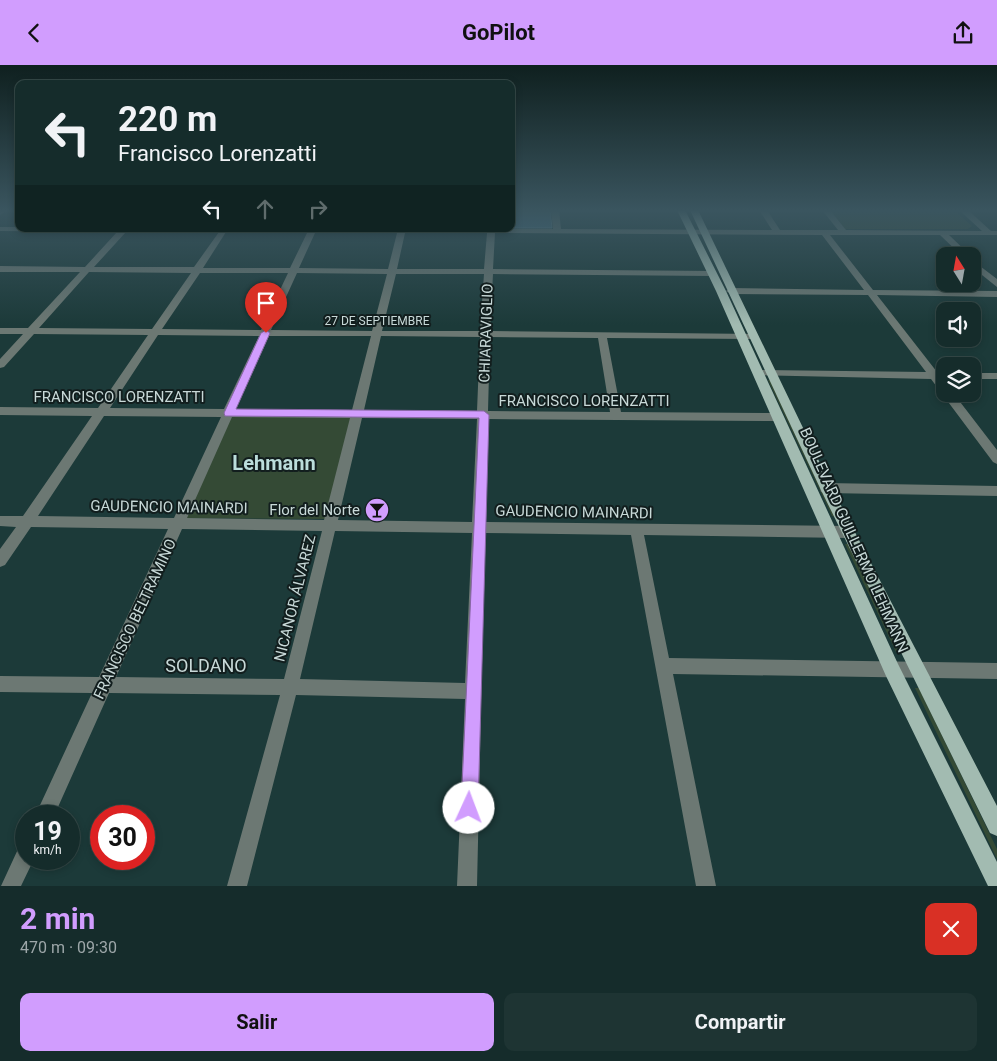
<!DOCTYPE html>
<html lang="es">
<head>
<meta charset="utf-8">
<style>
	body { margin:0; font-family:Roboto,sans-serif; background:#1e3433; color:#f1f3f6; height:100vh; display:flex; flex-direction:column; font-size:19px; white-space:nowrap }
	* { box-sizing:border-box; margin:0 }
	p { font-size:16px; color:#9da7a9 }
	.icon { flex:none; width:28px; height:28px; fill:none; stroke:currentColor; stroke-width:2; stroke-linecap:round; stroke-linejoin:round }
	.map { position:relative; height:821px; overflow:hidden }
	.sheet { display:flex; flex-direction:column; background:#152c2b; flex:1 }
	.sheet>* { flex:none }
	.guide { position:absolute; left:15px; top:15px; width:500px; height:152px; border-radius:10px; box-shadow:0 2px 8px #0003,0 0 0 1px #344847; background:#152c2b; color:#f1f3f6; overflow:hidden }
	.needle { width:32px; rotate:349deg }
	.fabs { position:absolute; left:936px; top:182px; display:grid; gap:10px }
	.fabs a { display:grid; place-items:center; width:45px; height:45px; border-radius:10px; background:#152c2b; box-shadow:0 2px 8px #0003,0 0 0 1px #344847; font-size:25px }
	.speed { position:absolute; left:15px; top:740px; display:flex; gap:10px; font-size:25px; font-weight:700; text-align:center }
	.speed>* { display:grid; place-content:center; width:65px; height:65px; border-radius:50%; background:#152c2b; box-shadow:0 2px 8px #0003,0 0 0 1px #344847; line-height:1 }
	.speed small { font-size:12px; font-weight:400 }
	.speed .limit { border:8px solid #d22; background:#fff; color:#111 }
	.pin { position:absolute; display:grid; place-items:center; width:42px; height:42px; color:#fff; margin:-51px -21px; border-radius:50% 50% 50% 0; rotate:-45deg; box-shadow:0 0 5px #0007 }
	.pin .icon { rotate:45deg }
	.me { position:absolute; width:55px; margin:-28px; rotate:2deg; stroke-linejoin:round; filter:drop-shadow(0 0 4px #0008) }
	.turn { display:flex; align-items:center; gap:18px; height:105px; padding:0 20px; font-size:22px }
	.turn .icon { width:65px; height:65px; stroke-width:2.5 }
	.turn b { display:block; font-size:35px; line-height:42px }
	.lanes { display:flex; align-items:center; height:48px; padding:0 20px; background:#0003; justify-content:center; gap:25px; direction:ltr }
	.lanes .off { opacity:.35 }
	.round { display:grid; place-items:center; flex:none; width:52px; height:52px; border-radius:10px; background:#1e3433 }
	.head { display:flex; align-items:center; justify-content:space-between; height:85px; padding:0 20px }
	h1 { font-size:30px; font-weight:700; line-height:38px; color:#d19dfe }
	.button { display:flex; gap:10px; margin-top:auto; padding:10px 20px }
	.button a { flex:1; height:58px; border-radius:10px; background:#d19dfe; color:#111; font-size:20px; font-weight:700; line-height:58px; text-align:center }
	.button a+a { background:#1e3433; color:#f1f3f6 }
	header { display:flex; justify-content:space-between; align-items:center; height:65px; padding:0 20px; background:#d19dfe; color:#111; font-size:22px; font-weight:700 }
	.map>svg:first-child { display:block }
	.green { fill:#344a35 }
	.water { fill:#47738f; stroke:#6e92a5 }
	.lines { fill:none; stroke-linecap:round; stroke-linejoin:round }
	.minor { fill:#6c7873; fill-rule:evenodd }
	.major { fill:#a2bbb1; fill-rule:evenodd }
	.route { fill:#d19dfe; stroke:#8866a5 }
	.labels { text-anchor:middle; stroke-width:4; stroke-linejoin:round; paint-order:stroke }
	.far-street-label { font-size:12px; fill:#c8d9d8; stroke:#121e1e }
	.street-label { font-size:15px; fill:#c8d9d8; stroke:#121e1e }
	.poi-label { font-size:15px; fill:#c8d9d8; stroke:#121e1e; text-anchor:end }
	.near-street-label { font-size:18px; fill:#c8d9d8; stroke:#121e1e }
	.district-label { font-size:20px; font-weight:bold; fill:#bbdddb; stroke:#121e1e }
</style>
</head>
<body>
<header><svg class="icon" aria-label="back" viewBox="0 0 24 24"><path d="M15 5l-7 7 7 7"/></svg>GoPilot<svg class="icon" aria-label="share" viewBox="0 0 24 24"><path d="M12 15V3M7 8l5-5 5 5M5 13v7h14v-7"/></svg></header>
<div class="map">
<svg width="997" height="821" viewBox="0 0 997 821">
	<rect width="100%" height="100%" fill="#1c3a39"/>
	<path class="green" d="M830,145H954L972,161L968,164H845Z
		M768,315H770L835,452L832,451Z
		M232,351L351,352L325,454L186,453Z
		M845,479H849L900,587H896Z
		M915,623H919L997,784V794Z"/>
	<path class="water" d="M511,145H550L552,163H511Z"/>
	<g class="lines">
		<path class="minor" d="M0,145H7L0,150Z
			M551,145H559L561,164L772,165L759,145H767L780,165H838L822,145H830L846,165L982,166L959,145H968L991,166H997V170H949L971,191H962L940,170H830L873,225L997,226V232L877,230L937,307L944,309L945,311L942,314L945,317V329H954L997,385V399L993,397L931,314L754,310L753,308L758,305L926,307L868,230L731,229L726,226L731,223L864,225L822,170L495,168L493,204L716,206V210L713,211L493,209L490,266L756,269L758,271L753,274L607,273L621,347L777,348L783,352L777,356L488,354L486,457L848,461L853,463L855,467L853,471L848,473L644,470L669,593L997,598V614L673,609L716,821H696L631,470L485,468L477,821H457L465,634L296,630L247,821H227L280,630L109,628L54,751H35L92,628L0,627V611L99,612L168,464L31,462L5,500L0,502V484L16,462L0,461V451H23L92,351L0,350V342L98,343L148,270L34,269L4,302L0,303V294L23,269H0V263H28L80,207H0V201L85,202L117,167L0,166V162H19V164H553ZM126,167H219L194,202H94ZM226,167L307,168L290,203H203ZM315,168H397L388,204L299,203ZM405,168H487L484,204H397ZM89,207L191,208L152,264L39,263ZM200,208H288L261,265L162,264ZM297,208L387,209L372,266L271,265ZM396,209H484L480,266H382ZM158,270L259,271L224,344L110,343ZM269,271H371L352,345L236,344ZM381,271L480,272L477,346L364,345ZM490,272L598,273L610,347L488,346ZM104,351L221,352L174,453L38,451ZM232,352L350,353L324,455L187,453ZM362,353L477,354L472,457L338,455ZM182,464L322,466L284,614L116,612ZM335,466L472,468L465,618L300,614Z
			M972,195L997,214V222L972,202Z
			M972,308H997V314H972Z
			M826,418L997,421V431L826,428L821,427L820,423L821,419Z
			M26,779V794H34L21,821H1L19,782Z"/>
		<path class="major" d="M677,145H685L726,226L898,599L997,797V821H988L886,611L716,226Z
			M690,145H698L832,423L997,741V771L990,768L820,423Z"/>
	</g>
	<linearGradient id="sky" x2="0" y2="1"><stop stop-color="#0f201f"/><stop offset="0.56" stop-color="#3a555f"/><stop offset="1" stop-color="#3a555f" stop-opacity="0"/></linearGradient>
	<rect width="997" height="260" fill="url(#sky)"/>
	<path class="route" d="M266,265L270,268L236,344L484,346L489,350L478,743L475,749L469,752L463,749L461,743L479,353L225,351L224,348L261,268Z"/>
	<defs>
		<g id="bar-disc" transform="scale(1.25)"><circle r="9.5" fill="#d19dfe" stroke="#121e1e"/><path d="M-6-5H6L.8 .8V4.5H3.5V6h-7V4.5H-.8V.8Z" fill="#111"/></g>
	</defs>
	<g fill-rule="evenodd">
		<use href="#bar-disc" x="377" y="445"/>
	</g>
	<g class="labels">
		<g class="far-street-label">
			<text x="377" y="260">27 DE SEPTIEMBRE</text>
		</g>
		<g class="street-label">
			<text transform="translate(486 268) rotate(-88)" y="5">CHIARAVIGLIO</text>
			<text x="119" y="337">FRANCISCO LORENZATTI</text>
			<text x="584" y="341">FRANCISCO LORENZATTI</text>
			<text transform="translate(169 442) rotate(1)" y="5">GAUDENCIO MAINARDI</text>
			<text transform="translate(574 447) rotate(1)" y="5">GAUDENCIO MAINARDI</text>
			<text transform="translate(854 475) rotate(66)" y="5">BOULEVARD GUILLERMO LEHMANN</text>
			<text transform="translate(295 533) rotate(-76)" y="5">NICANOR ÁLVAREZ</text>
			<text transform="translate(135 554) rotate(-65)" y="5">FRANCISCO BELTRAMINO</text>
		</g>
		<g class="poi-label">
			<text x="360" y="450">Flor del Norte</text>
		</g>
		<g class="near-street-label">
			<text x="206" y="607">SOLDANO</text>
		</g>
		<g class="district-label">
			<text x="274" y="405">Lehmann</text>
		</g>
	</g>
</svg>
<div class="fabs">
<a><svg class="needle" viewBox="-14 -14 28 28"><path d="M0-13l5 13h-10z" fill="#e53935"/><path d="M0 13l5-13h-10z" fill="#9da7a9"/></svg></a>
<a><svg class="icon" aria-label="sound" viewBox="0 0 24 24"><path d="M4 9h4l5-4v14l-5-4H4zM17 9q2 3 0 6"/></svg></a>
<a><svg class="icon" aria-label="layers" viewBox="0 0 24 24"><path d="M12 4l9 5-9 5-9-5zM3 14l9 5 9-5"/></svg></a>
</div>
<div class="speed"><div>19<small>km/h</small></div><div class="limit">30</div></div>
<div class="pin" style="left:266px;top:268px;background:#d93025"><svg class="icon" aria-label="arrive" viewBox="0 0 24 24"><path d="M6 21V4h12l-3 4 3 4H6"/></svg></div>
<svg class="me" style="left:469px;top:743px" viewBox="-20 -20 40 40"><circle r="19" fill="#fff"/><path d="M0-13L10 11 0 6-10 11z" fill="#d19dfe"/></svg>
<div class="guide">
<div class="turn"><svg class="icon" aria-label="left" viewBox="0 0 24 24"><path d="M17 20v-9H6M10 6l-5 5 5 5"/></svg><div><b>220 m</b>Francisco Lorenzatti</div></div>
<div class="lanes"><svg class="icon" aria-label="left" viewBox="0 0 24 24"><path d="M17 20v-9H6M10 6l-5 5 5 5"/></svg><svg class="icon off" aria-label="ahead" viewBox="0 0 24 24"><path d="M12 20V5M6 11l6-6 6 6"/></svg><svg class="icon off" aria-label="right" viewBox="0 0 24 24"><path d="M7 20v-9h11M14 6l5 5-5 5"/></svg></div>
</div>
</div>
<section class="sheet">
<div class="head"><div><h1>2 min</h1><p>470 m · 09:30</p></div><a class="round" style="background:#d93025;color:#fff"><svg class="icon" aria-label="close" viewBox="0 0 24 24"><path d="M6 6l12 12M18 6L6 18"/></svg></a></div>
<div class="button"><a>Salir</a><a>Compartir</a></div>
</section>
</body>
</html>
